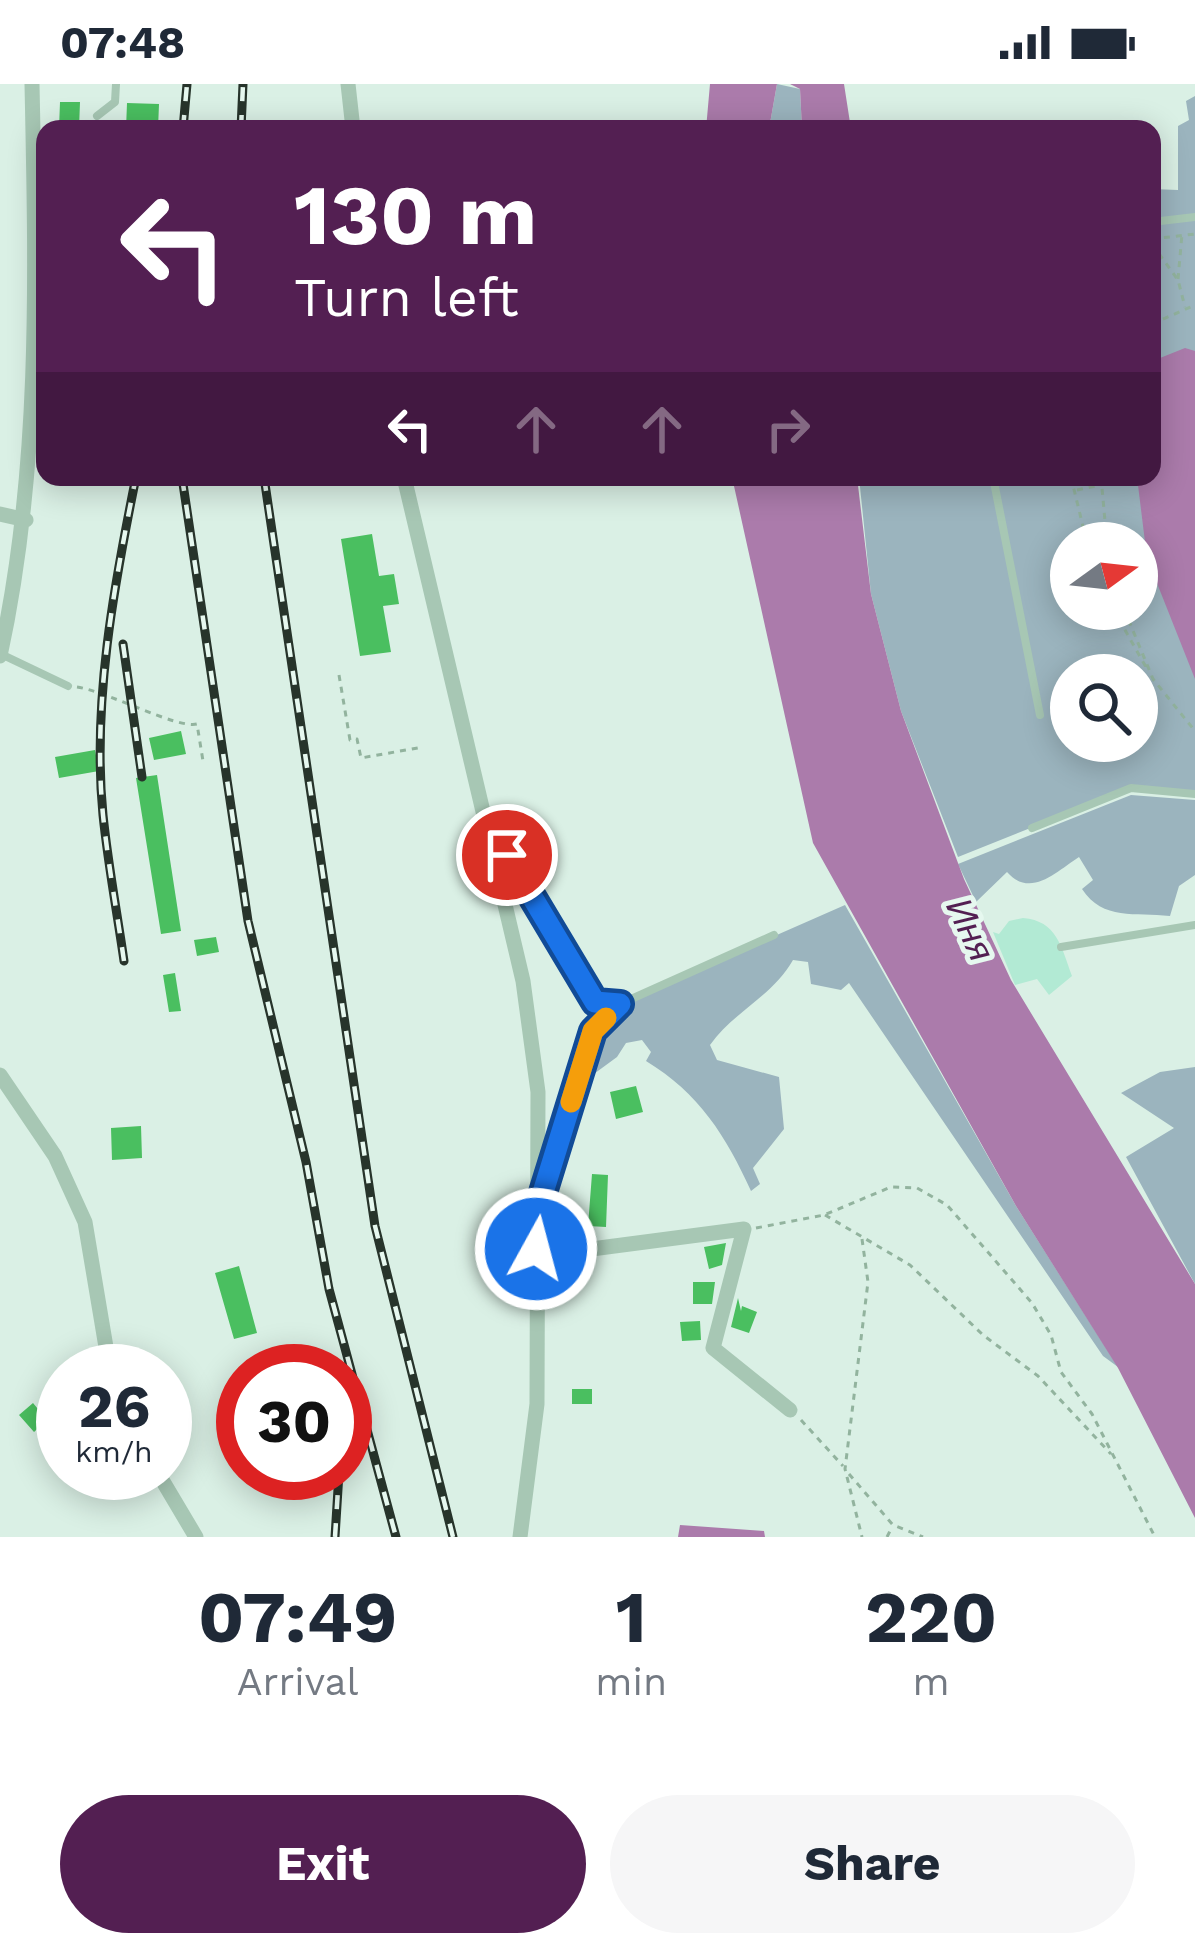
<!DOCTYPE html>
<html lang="en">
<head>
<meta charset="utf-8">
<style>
	body { margin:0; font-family:"Work Sans",sans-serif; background:#f6f6f7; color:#1f2937; height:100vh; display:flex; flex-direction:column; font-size:45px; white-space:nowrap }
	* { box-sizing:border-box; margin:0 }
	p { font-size:39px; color:#747a83 }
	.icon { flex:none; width:66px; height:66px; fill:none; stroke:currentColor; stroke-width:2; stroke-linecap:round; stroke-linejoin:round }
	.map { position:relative; height:1453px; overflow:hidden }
	.details { display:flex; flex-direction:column; background:#fff; flex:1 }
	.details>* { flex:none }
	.banner { position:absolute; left:36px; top:36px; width:1125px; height:366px; border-radius:24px; box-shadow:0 6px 30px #0003; background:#531f52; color:#fff; overflow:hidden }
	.needle { width:78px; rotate:75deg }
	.tools { position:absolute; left:1050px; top:438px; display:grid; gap:24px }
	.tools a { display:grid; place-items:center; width:108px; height:108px; border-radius:50%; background:#fff; box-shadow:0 6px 30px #0003; font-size:60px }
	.speed { position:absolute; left:36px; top:1260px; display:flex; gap:24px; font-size:60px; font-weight:700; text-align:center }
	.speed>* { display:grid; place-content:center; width:156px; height:156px; border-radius:50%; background:#fff; box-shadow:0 6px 30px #0003; line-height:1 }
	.speed small { font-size:30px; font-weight:400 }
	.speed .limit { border:18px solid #d22; background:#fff; color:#111 }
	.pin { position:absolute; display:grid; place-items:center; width:102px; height:102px; color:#fff; margin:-51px; border:6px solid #fff; border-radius:50%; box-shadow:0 3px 12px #0007 }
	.me { position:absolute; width:132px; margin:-66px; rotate:7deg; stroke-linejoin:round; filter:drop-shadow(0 0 9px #0008) }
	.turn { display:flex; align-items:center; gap:42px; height:252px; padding:0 60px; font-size:54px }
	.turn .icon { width:156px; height:156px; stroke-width:2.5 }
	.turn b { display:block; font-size:84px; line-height:102px }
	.lanes { display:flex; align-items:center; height:114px; padding:0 60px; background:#0003; justify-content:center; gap:60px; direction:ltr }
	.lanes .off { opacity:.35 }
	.eta { display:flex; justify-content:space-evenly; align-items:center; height:204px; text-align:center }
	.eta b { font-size:72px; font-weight:700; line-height:84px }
	.primary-button { display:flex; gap:24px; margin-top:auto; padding:24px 60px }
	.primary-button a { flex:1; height:138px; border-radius:72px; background:#531f52; color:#fff; font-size:48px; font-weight:700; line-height:138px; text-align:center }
	.primary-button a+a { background:#f6f6f7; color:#1f2937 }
	.status { display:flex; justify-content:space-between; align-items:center; height:84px; padding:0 60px; background:#fff; direction:ltr }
	.status svg { height:33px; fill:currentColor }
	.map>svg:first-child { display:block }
	.green { fill:#9bb4be; fill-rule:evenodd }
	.sand { fill:#b2ead4 }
	.water { fill:#ab7bab }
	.building { fill:#4abf60 }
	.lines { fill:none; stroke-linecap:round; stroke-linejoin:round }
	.path { stroke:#92b39e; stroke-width:3; stroke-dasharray:6 6; stroke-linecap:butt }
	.lane { stroke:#a7c7b4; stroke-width:8 }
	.street { stroke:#a7c7b4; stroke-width:15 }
	.rail-casing { stroke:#27342b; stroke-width:9 }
	.rail { stroke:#e6f8ef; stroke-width:4.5; stroke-dasharray:14; stroke-linecap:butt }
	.route-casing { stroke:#114b97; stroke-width:30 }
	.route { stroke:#1a73e8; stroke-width:21 }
	.slow { stroke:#f59e0b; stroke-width:21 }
	.labels { text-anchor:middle; stroke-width:10; stroke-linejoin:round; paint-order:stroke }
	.water-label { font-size:36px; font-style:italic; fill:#531f52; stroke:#e6f8ef }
</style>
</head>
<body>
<div class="status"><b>07:48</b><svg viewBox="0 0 49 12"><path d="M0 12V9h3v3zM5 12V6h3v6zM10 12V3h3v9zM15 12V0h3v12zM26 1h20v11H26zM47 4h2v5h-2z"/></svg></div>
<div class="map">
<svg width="1195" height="1453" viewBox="0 0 1195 1453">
	<rect width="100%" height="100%" fill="#daf0e5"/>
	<path class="green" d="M777,0L800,5L802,45H769Z
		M1195,12V711L1131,704L958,773L901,627L871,510L859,393H1152V105L1178,106V42L1189,36L1186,17ZM1071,459H1137V525H1071ZM1071,591H1137V657H1071Z
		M1131,711L1195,716V791L1179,802L1170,832C1135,828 1103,837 1082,805L1093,796L1079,773C1057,787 1031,815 1007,788L976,818L958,780Z
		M845,821L1016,1122L1118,1283L1103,1272L849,899L841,906L811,900L808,878L793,876C772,913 733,928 710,961L717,976L779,993L784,1045L753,1084L760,1100L751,1107C726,1052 699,1009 646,977L651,968L642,956L626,959L617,973L587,995L593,947L620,920Z
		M1195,983V1200L1126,1073L1174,1044L1121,1009L1160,988Z"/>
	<path class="sand" d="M1023,834C1057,837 1061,862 1072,892L1049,911L1037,895L1015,901L993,848L999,850L1009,837Z"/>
	<path class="water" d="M710,0H777L769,45H706Z
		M790,0H844L851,45H802L800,5Z
		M1185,264L1195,267V595L1147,474L1137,393H1152V286L1160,274Z
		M732,393H857L871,510L901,627L964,795L1011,896L1195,1200V1434L1118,1284L1016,1122L813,759Z
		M680,1441L764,1447L765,1453H678Z"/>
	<path class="building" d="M60,18H80L79,45H59Z
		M127,19L159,20L158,45H126Z
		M372,450L379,492L394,490L399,520L383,522L391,568L360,572L341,455Z
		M181,647L186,670L154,676L149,654Z
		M95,666L99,687L59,694L55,673Z
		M157,691L181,847L161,850L136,694Z
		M216,853L219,868L197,872L194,856Z
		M175,889L181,927L169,928L163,891Z
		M636,1002L643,1028L616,1035L610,1008Z
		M141,1042L142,1074L112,1076L111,1044Z
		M592,1090L608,1091L606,1143L588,1142Z
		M726,1159L722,1181L709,1185L704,1163Z
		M239,1182L257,1249L234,1255L215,1189Z
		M693,1198H715L712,1220H693Z
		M738,1214L741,1227L742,1222L757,1228L749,1249L731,1243Z
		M700,1237L701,1256L682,1257L680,1238Z
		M572,1305H592V1320H572Z
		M33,1319L47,1336L34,1348L19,1331Z"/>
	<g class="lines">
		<path class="path" d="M1152,155L1195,150
			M1152,160L1178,196L1185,223
			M1178,195L1182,150
			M1152,240L1195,221
			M1071,393L1087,459
			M1101,393L1107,459
			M1077,406L1101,401
			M1113,525L1146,583
			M1124,525L1153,595L1195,647
			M339,591L350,656L357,655L361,674L423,663
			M77,603C109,608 177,645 197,640L203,677
			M825,1131L910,1181L983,1251L1038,1292L1111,1370
			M756,1144L824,1131L891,1103L917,1104L947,1121L1032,1219L1051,1251L1061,1288L1092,1330L1155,1453
			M862,1155L868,1198L845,1385L862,1453
			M801,1336L843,1382
			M849,1390L893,1441L923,1453
			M887,1453L892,1443"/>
		<path class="lane" d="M97,32L115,18L116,0
			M1152,138L1195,133
			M993,393L1040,631
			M1,570L68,602
			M1032,744L1131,704L1195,710
			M493,751L529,802L595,918L620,920L774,851
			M1061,863L1195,841
			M542,1110L593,947L619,921"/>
		<path class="street" d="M348,0L353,45
			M404,393L523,897L538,1008L537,1320L520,1453
			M0,430L26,436
			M0,572C41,384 36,192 32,0
			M0,991L55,1072L85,1138L110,1287
			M536,1165L584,1166L744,1145L713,1264L790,1326
			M158,1389L196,1453"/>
		<g class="rail-casing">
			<path id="rail" d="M183,45L187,0
				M241,45L243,0
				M182,393L248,837L306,1078L329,1205L396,1453
				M264,393L375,1142L453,1453
				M123,560L142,693
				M124,877C117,828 108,780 103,731C92,620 114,501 136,393
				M335,1453L339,1389"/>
		</g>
		<use href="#rail" class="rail"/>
	</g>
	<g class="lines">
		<g class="route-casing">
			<path id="route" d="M507,771L595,918L620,920L593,947L536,1131V1165"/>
		</g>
		<use href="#route" class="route"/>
		<path class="slow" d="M571,1018L593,947L606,934"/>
	</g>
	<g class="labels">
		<g class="water-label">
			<text transform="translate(971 845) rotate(65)" y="13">Иня</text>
		</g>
	</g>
</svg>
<div class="tools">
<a><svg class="needle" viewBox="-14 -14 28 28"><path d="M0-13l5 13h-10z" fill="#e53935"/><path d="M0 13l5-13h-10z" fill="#747a83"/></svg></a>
<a><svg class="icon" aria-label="search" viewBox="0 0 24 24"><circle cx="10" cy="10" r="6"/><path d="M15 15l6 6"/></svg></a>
</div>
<div class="speed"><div>26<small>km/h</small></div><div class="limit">30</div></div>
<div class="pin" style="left:507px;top:771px;background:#d93025"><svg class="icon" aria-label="arrive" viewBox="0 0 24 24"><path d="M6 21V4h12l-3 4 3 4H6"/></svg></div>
<svg class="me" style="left:536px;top:1165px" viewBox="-20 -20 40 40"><circle r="17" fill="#1a73e8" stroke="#fff" stroke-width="3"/><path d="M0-11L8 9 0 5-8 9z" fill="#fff"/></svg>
<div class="banner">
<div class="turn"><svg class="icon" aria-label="left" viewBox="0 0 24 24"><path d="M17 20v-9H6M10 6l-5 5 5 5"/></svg><div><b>130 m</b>Turn left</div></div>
<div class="lanes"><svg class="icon" aria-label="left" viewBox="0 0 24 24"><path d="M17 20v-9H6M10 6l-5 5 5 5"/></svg><svg class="icon off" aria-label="ahead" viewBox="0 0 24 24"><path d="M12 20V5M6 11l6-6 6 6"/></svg><svg class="icon off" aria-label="ahead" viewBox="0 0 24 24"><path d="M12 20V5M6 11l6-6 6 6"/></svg><svg class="icon off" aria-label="right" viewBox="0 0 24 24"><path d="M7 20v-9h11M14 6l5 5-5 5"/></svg></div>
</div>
</div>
<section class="details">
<div class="eta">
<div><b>07:49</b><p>Arrival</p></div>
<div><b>1</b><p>min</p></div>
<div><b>220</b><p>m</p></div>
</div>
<div class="primary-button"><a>Exit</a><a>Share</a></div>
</section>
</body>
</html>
